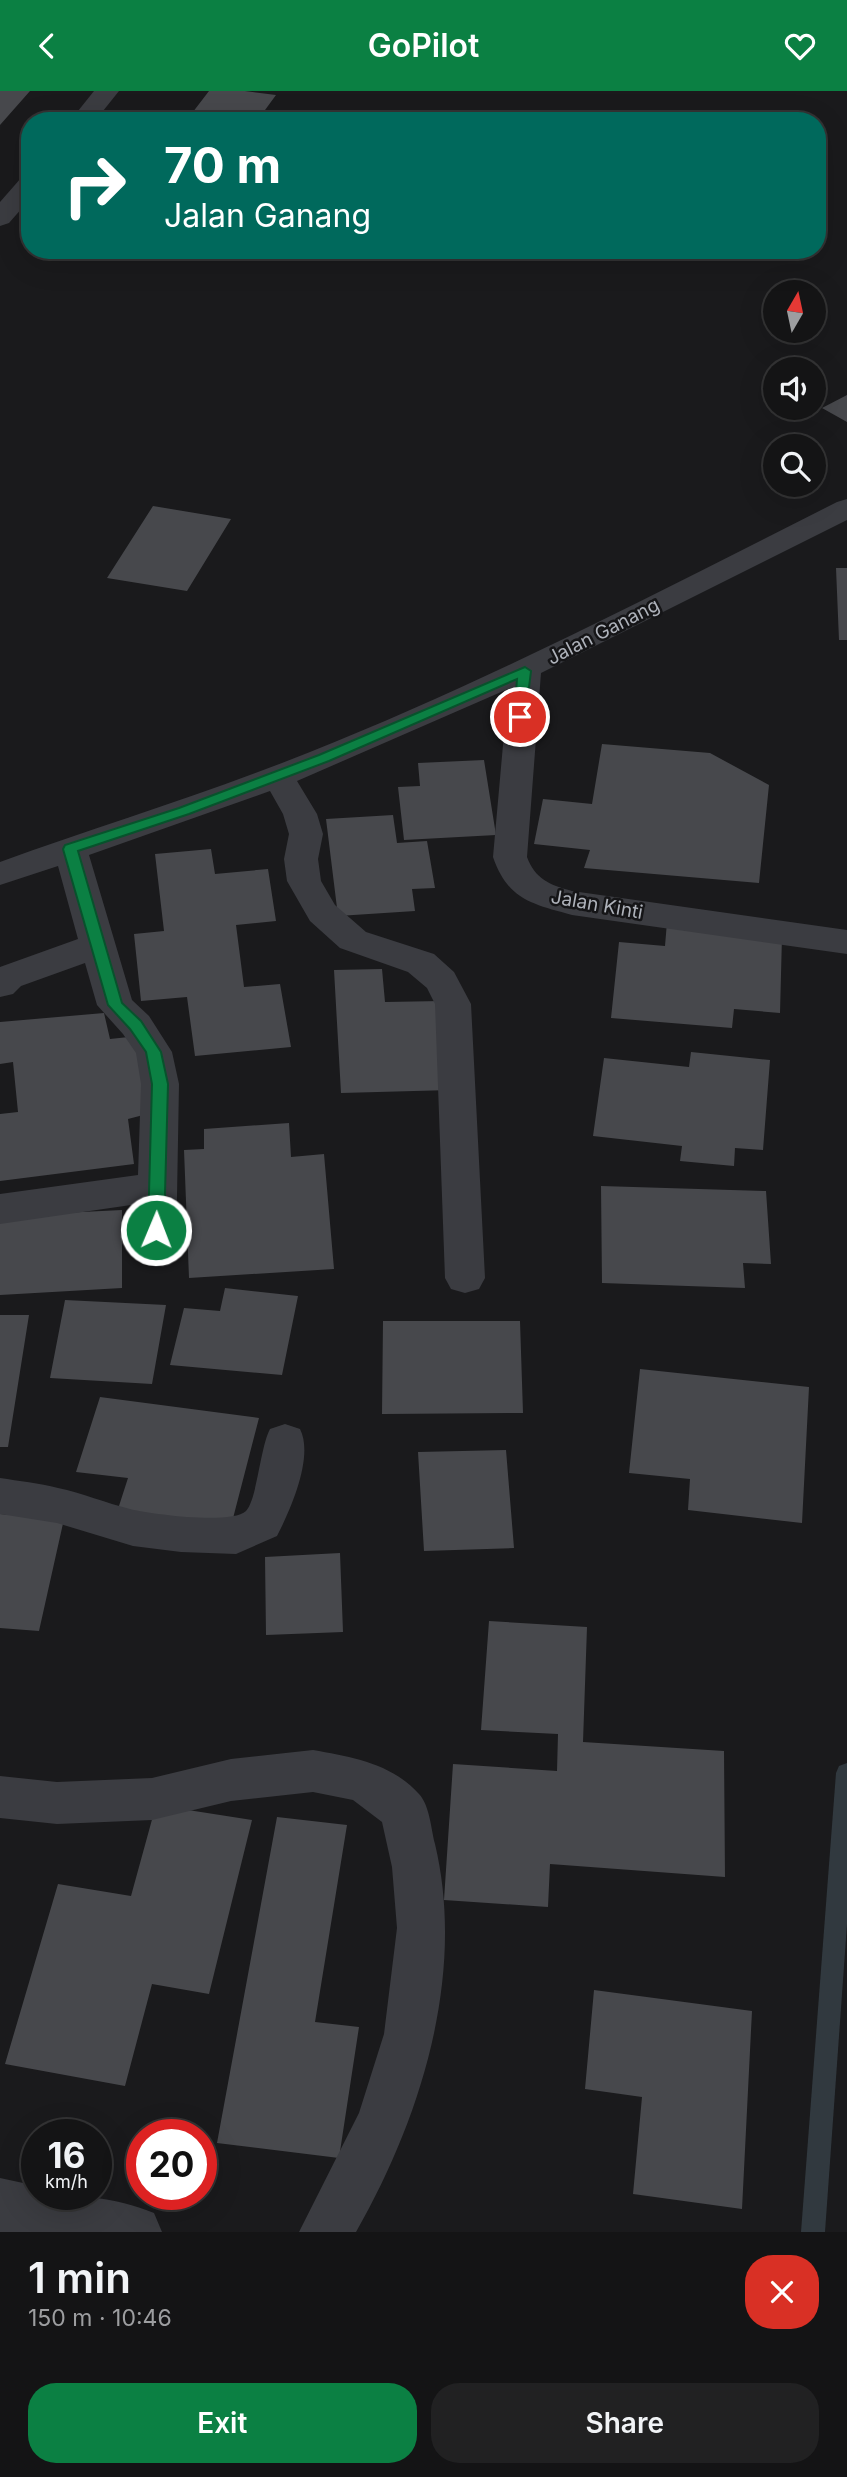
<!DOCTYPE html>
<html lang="en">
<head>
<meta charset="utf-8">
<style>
	body { margin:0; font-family:Inter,sans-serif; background:#212122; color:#f1f3f6; height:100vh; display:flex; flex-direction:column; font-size:26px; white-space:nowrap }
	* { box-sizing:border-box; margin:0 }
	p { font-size:23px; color:#9d9ea0 }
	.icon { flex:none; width:38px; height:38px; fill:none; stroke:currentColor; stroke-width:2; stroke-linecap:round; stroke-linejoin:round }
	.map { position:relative; height:2141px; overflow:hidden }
	.panel { display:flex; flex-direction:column; background:#141415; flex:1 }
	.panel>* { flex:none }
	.hud { position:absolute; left:21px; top:21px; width:805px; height:147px; border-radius:28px; box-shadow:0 7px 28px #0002,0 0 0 2px #333334; background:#00695c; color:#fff; overflow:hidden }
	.needle { width:46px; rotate:9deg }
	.buttons { position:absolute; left:763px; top:189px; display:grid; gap:14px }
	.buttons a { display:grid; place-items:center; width:63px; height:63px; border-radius:50%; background:#141415; box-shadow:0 7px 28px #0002,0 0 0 2px #333334; font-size:35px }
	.speed { position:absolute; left:21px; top:2028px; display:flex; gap:14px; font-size:35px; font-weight:700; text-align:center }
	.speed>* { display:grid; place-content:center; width:91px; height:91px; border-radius:50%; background:#141415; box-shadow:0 7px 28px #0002,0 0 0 2px #333334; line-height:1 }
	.speed small { font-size:18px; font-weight:400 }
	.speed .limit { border:10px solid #d22; background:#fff; color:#111 }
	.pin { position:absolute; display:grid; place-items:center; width:60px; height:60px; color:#fff; margin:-30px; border:4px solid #fff; border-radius:50%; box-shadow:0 2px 7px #0007 }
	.me { position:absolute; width:77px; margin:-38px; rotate:1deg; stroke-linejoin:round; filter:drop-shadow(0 0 5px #0008) }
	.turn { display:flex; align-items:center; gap:24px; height:147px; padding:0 28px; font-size:32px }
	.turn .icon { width:91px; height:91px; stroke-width:2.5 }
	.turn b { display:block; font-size:49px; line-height:60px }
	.round { display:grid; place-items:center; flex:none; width:74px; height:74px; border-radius:28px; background:#212122 }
	.overview { display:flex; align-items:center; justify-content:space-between; height:119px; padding:0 28px }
	h1 { font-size:42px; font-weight:600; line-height:52px }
	.cta { display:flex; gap:14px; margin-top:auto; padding:14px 28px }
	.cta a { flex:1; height:80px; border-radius:28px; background:#0b8043; color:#fff; font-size:28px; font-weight:600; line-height:80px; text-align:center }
	.cta a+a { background:#212122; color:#f1f3f6 }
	header { display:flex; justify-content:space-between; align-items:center; height:91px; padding:0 28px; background:#0b8043; color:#fff; font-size:32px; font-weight:600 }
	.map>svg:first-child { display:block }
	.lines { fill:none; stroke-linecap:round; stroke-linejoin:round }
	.stream { fill:#31393f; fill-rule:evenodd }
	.building { fill:#47484c }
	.minor { fill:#3b3c41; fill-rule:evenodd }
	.route { fill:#0b8043; stroke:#07532c; stroke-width:2 }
	.labels { text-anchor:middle; stroke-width:5; stroke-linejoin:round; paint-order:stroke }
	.street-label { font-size:19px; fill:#aeb2ba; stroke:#151517 }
</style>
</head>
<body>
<header><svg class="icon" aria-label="back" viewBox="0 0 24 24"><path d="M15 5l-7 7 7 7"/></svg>GoPilot<svg class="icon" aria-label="heart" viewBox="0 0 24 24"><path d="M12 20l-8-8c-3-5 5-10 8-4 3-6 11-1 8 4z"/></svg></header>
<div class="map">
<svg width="847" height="2141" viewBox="0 0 847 2141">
	<rect width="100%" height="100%" fill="#1a1a1c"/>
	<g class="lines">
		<path class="stream" d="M847,1672V1833L825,2141H801L836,1682L839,1675Z"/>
	</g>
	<path class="building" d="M0,0H30L0,34Z
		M209,0H245L276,4L257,30H186Z
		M847,304V331L822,317Z
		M153,415L231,428L187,500L107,487Z
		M836,477H847V549H839Z
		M602,653L710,662L769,694L759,792L584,777L590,759L534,753L543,708L592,713Z
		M484,669L496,744L404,749L398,696L420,695L418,672Z
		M393,724L397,752L427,750L435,797L412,798L415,820L338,825L326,728Z
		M211,758L215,783L268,778L276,830L236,834L244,896L280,893L291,956L195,965L187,906L141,910L134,843L164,840L155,763Z
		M667,831L782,845L780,922L734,918L732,937L611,927L619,851L665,855Z
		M382,878L385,911L442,910L451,999L341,1002L334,879Z
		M104,922L110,948L138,945L151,1022L128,1028L134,1073L0,1090V1023L18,1021L13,971L0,973V931Z
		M691,961L770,969L763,1059L735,1057L734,1075L680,1070L682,1055L593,1045L604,967L689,976Z
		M289,1032L291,1066L324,1063L334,1178L189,1187L184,1059L204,1058V1038Z
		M601,1095L766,1100L771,1173L743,1172L745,1197L602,1192Z
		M122,1119V1197L0,1204V1125Z
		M225,1197L298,1205L282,1284L170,1274L184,1217L220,1220Z
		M65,1209L166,1214L152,1293L50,1287Z
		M0,1224H29L8,1356H0Z
		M383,1230H520L523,1322L382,1323Z
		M640,1278L809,1296L802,1432L688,1419L690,1388L629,1382Z
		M100,1306L259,1327L231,1435L118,1418L128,1387L76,1381Z
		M506,1359L514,1457L424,1460L418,1361Z
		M0,1423L64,1428L39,1540L0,1537Z
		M340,1462L343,1541L266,1544L265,1466Z
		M489,1530L587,1536L583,1651L724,1660L725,1786L550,1773L548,1816L444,1809L453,1673L557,1680L558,1643L481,1639Z
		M156,1714L252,1729L209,1903L152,1893L125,1995L5,1973L58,1793L131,1805Z
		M277,1726L347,1734L315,1931L359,1936L339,2067L217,2052Z
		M594,1899L752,1920L742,2118L633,2103L642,2006L585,1998Z"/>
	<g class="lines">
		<path class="minor" d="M94,0H119L95,30H70Z
			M30,85V108L9,132L0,135V111L21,87Z
			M847,408V429L541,582L527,766C535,788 550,794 572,800L847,839V863L572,824C532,813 508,809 493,766L508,598L297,690L317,723L323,743L318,768L321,790L335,814L366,841L434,863L454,881L471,913L485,1187L479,1198L465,1202L451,1198L445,1187L435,913L427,897L408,881L340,857L310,830L287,790L284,768L289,743L283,723L270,700L89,764L132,909L149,925L172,961L179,993L176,1161L170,1172L156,1176L142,1172L136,1161L138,1113L0,1133V1103L138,1084L141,993L136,962L123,943L97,914L85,872L21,895L13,903L0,906V876L78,848L58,775L0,794V771C103,734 208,702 310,661C490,589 663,499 837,411Z
			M285,1333L300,1338C314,1365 291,1418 277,1445L236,1463L181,1461L133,1455L57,1432L0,1423V1387C19,1390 39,1392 58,1397C82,1402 106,1412 130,1418C150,1423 231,1434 246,1420C257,1409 260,1357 270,1338Z
			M313,1659C352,1666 391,1672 419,1703C430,1715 431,1738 435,1753C466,1884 421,2027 356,2141H299L359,2022L384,1943L397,1837L392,1776L382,1731L353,1709L313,1701L231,1710L152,1729L57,1733L0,1727V1685L57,1691L152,1687L231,1668Z
			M0,2087L37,2095V2104C77,2104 116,2106 154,2122L162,2141H0Z"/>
	</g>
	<path class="route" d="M525,576L531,580L525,629H516L514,626L517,588L329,670L189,723L78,760L122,912L141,930L161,961L168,993L164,1139L156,1146L150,1144L148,1139L152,993L146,961L130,938L108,914L63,758L65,754L179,717L319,664Z"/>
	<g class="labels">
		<g class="street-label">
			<text transform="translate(603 540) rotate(-27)" y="7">Jalan Ganang</text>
			<text transform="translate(597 813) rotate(10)" y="7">Jalan Kinti</text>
		</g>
	</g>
</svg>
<div class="buttons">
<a><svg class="needle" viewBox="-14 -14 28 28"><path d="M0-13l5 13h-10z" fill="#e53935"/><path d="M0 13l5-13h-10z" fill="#9d9ea0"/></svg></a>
<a><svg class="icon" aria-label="sound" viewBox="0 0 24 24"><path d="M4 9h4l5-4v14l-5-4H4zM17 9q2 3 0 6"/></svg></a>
<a><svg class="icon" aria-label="search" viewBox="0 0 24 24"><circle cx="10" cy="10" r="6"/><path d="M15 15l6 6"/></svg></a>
</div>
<div class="speed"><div>16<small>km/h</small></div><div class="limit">20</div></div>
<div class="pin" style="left:520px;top:626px;background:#d93025"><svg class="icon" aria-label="arrive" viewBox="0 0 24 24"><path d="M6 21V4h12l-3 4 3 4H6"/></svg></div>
<svg class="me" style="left:156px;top:1139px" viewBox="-20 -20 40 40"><circle r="17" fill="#0b8043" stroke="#fff" stroke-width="3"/><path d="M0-11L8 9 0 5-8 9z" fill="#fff"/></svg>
<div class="hud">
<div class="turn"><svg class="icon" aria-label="right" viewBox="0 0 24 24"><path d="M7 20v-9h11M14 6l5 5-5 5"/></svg><div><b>70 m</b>Jalan Ganang</div></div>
</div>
</div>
<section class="panel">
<div class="overview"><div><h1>1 min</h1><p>150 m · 10:46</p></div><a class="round" style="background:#d93025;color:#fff"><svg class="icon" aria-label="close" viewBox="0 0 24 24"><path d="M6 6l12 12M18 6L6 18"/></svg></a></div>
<div class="cta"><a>Exit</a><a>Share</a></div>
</section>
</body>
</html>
